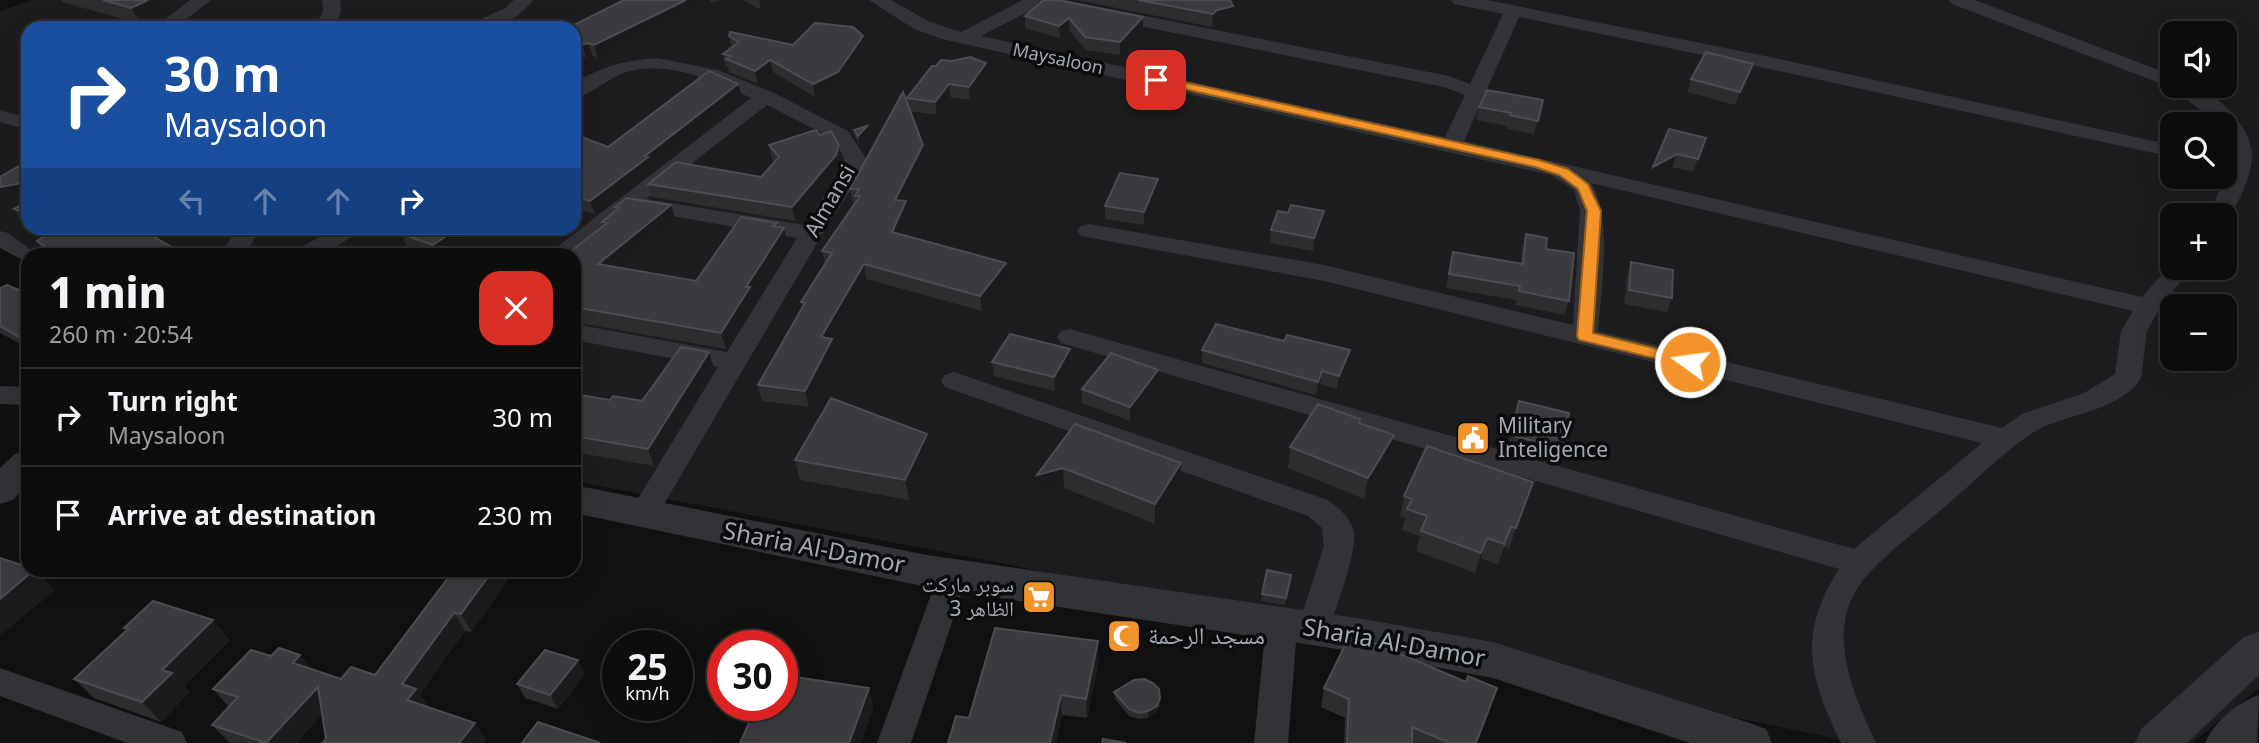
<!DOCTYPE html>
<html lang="en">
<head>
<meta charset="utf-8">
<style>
	body { margin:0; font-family:"Noto Sans","Noto Naskh Arabic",sans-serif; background:#1b1b1c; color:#f1f3f6; height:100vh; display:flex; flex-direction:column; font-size:26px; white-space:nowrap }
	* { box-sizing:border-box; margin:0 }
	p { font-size:23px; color:#9a9c9e }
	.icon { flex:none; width:38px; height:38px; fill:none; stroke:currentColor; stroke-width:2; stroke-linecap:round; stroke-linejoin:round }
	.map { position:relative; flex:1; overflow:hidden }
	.side { position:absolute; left:21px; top:248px; width:560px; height:329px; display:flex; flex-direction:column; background:#0d0d0e; border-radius:21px; box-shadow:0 7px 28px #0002,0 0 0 2px #2d2d2e }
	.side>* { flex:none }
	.banner { position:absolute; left:21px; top:21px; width:560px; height:214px; border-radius:21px; box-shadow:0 7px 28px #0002,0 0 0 2px #2d2d2e; background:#1a4fa0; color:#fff; overflow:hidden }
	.fabs { position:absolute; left:2160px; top:21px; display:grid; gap:14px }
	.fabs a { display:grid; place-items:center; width:77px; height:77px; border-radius:14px; background:#0d0d0e; box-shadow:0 7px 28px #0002,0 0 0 2px #2d2d2e; font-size:35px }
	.speed { position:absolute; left:602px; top:630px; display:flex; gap:14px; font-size:35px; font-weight:700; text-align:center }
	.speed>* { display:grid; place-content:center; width:91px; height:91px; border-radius:50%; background:#0d0d0e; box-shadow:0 7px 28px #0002,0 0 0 2px #2d2d2e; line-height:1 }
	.speed small { font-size:18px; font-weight:400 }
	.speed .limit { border:10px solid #d22; background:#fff; color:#111 }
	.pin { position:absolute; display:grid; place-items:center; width:60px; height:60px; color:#fff; margin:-30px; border-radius:14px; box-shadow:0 4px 10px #0006 }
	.me { position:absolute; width:77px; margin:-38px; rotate:284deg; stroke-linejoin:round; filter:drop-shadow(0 0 5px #0008) }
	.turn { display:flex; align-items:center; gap:24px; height:147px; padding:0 28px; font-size:32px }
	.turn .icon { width:91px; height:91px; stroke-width:2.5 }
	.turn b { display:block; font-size:49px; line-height:60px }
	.lanes { display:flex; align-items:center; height:66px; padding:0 28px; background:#0003; justify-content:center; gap:35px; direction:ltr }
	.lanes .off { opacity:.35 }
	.round { display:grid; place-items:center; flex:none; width:74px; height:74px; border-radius:21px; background:#1b1b1c }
	.summary { display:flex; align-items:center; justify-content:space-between; height:119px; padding:0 28px }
	h1 { font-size:42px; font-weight:800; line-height:52px }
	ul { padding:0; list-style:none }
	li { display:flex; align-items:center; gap:21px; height:98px; padding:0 28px; border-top:2px solid #2d2d2e }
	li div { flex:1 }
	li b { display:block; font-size:26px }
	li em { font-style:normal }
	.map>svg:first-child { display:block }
	.built { fill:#1d1d1f; fill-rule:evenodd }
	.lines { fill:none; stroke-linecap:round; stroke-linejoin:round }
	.minor { fill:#323337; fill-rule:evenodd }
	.tertiary { fill:#323337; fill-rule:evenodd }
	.wall { fill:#2d2d30 }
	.shaded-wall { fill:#1c1c1e }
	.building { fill:#393b3e; stroke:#4a4c50; stroke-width:2 }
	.route { fill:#f29429; stroke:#9d601b; stroke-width:2 }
	.labels { text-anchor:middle; stroke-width:7; stroke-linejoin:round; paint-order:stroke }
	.far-street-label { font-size:18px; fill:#a2a9b3; stroke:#0c0c0d }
	.street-label { font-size:21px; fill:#a2a9b3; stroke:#0c0c0d }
	.poi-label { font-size:21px; fill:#a2a9b3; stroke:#0c0c0d; text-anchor:start }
	.near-street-label { font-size:24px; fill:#a2a9b3; stroke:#0c0c0d }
	.near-poi-label { font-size:24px; fill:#a2a9b3; stroke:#0c0c0d; text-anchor:start }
</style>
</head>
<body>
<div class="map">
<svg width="2259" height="743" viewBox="0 0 2259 743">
	<rect width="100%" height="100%" fill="#111112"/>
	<path class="built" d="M33,0H2259V688L2192,743H1856L1020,567L574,481V256L37,255L0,233V11ZM28,28H574V228H28ZM2172,33H2224V86H2172ZM2172,124H2224V177H2172ZM2172,215H2224V268H2172ZM2172,306H2224V359H2172Z"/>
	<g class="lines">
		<path class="minor" d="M190,0H211L175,28H154Z
			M322,0H340L341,11L333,28H315L323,11Z
			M514,0H533C517,22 495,28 469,28L471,24L505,8Z
			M869,0H891L928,21L961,32L1023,0H1064L1449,76L1470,84L1503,14L1454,4L1451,0H1487L1765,56L2172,145V157L1765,68L1519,17L1464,141L2142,297L2172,263V268H2192L2162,304L2147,331L2141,378C2123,408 2073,414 2043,427C2013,442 1975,482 1948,504C1923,526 1895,546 1872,570C1820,622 1851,688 1876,743H1841C1809,676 1797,635 1839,569L1061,343L1057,337L1061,331L1070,329L1854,549L1982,443L1324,281L1081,236L1077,231L1081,226L1089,224L1324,265L1573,325L1580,210L1574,190L1551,175L942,39L914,29ZM1039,6L1444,87L1465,95L1445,137L981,36ZM1591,183L2133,311L2121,331L2115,374L2084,393L2022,414L2002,428L1598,331C1601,291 1613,216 1591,183Z
			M1949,0H1975L2172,75V86C2178,86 2187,84 2194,86C2218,94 2251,127 2252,154C2252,176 2239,202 2227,220L2224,221V215H2208L2228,172L2230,154L2224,124H2219L2170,87L1952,4Z
			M657,58L718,70L774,93L848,131L866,158L862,172L823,233L653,523L643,526L633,523L628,515L718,367L574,340V324L727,352L797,238L632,209L572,256H545L751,98C714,81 665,58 623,73C606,80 592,94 574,98V83C601,67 625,60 657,58ZM767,105L834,139L844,158L840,172L805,225L646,199Z
			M0,110L28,118V130L0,122Z
			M236,228H260L245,256H221Z
			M334,228H362L358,233L321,256H292L295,251Z
			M0,231L8,233L39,256H28V263L0,248Z
			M954,372L1328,500C1340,509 1352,519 1354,534C1357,551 1333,621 1324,638L1313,642L1302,638L1297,630L1288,743H1254L1266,624L1271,615L1282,611L1293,615L1298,627L1324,546L1322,528L1308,516L945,387L941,381L945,375Z
			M0,386L28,387V405L0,404Z
			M953,563L964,566L968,575L911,743H877L938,575L942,566Z
			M0,668L182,732L187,743H127L0,696Z"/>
		<path class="tertiary" d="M28,450V485L13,500L0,504V468L15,454Z
			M574,485L927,555L1357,618L1493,642L1750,723L1766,729L1772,743H1690L1493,678L1357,652L927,587L574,513Z
			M2259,632V675L2187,743H2135L2141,729L2244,637Z
			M2259,695L2257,743H2205C2215,721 2236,703 2259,695Z"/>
	</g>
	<path class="wall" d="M61,0H161L167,12L141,24L62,2Z
		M624,0H720L713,3L710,2L598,58L592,55L586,58L574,53V28Z
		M743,0H784L761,10Z
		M1044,0L1143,29L1120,55L1086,50L1069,30L1060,38L1025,28V16Z
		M1077,0H1230L1232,18L1217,22L1212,27Z
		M729,36L793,45L865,49L841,85L815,97L773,72L758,84L729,72L728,67H726L723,54L732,47Z
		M952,61L986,63L987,76L970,100L950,97L937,115L910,111L925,159L904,201L908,216L900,234L1008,278L982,311L866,279L832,339L836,354L809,407L762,401L758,385L802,307L801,302L825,264L822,251L855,204H853L850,189L908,107L907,98L936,66Z
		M1753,64L1735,105L1687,92L1691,79Z
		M738,84L742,97L651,168L652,170L595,214L574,208V134L608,147Z
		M1543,100L1534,134L1507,129V126L1476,120L1479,107Z
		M867,126L868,133L859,143L855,137L854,130Z
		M820,135L839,145L841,158L838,168L795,221L652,197L648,184L761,177L775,162L772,159L769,145Z
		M1706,138L1693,172L1672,167L1648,181L1653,167Z
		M1158,192L1144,225L1105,219V206Z
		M28,201V224L24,223L14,209Z
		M615,207L676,220L618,267L696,281L777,223L778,227L784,228L787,243L753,298L754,302L726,349L574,322V256L566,255L603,226L602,222L616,210Z
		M1324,211L1322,223L1313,251L1270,243L1271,230L1288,213Z
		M40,228H185L162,242L180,252L182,256H48L37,241L47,235L44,230L45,229Z
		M410,228H475L477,232L444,256H430L408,248L401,234Z
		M1526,234L1546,249L1569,301L1564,315L1515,305L1516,300L1446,288L1453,252L1521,264L1522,248Z
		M1631,262L1672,298L1667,312L1624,304L1627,276Z
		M0,288L28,294V348L0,333Z
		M1070,349L1071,363L1055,391L994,376L992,362Z
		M1202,350L1348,363L1337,389L1320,384L1316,395L1202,363Z
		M709,352L714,369L654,466L574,452V394L610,400L642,401Z
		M1158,370V384L1130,421L1082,403V389Z
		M1519,401L1563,449L1558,463L1507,449Z
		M1359,423L1389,455L1364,499L1288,468L1290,447Z
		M1075,424L1181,463L1180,484L1155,524L1064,488L1039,495Z
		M927,434L930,454L909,500L800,480L795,460Z
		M1404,496L1526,503L1509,549L1504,547L1498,565L1481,558L1475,573L1416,551L1420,536L1402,530L1405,518L1400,516Z
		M354,570H387L384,575Z
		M454,570L472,632L465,631L420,694L428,706V707L475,723L486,740L484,743H322L326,739L322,714L296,743H230L212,725L229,707L213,689L311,669L341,679L375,675Z
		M1291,575L1285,605L1261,601L1262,594Z
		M124,628L230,640L184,686L190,692L161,722L94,698L74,679L127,630Z
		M1099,661L1087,718L1062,715L1056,743H948L969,718Z
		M585,674L558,709L525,698L517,684Z
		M1324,688L1476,743H1344L1345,718L1321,707Z
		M1114,692L1160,705L1156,713L1148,718L1139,719L1129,716L1115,699Z"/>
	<path class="shaded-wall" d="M148,0H161L167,12L141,24L131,8Z
		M686,0H709L710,2L598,58L594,45Z
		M759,0H784L761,10Z
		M1233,6L1232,18L1217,22L1212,27L1213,14L1217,10Z
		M1143,17V29L1120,55V42Z
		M1069,18V30L1060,38L1059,26Z
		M863,36L865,49L841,85L815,97L813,84Z
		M588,43L592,55L586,58L582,45Z
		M770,60L773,72L758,84L755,71Z
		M986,63L987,76L970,100L969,87Z
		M1753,64L1748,77L1735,105L1740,92Z
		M738,84L742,97L651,168L652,170L595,214L590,201L645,156Z
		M949,84L950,97L937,115L935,102Z
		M867,126L868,133L859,143L858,136Z
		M839,145L841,158L838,168L795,221L792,207Z
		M923,145L925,159L897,215L895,200Z
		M1677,154L1672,167L1648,181L1653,167Z
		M1158,179V192L1144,225V212Z
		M28,182V196L0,201V187Z
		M906,201L908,216L894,247L892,232Z
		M671,205L676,220L604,279L598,264Z
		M1324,211L1322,223L1313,251L1314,238Z
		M777,223L779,234L784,228L787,243L753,298L754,302L726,349L721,333L746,287L773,226Z
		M154,228H185L155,246L146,232Z
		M458,228H475L477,232L444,256H438L433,245Z
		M1006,263L1008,278L982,311L980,296Z
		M864,264L866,279L824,353L821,337Z
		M832,339L836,354L809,407L805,391Z
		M1070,349L1071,363L1055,391L1054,377Z
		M1350,350L1348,363L1337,389L1339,376Z
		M709,352L714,369L654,466L648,449Z
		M1158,370V384L1130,421V407Z
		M1322,371L1320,384L1316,395L1318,382Z
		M927,434L930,454L909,500L905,480Z
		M1394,435L1389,455L1364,499L1368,478Z
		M1181,463L1180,484L1155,524V504Z
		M1063,468L1064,488L1039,495L1037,475Z
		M1533,482L1526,503L1509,549L1516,528Z
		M1487,538L1481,558L1475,573L1481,553Z
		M34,570H36L55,590L0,636V599Z
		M493,570H515L472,632L461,614Z
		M454,613L465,631L420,694L428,706L419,717L407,700L402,684Z
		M213,620L230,640L184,686L190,692L161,722L142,702L162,670Z
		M1098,641L1099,661L1087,718L1086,699Z
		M300,655L314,672L293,663Z
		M578,660L585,674L558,709L550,695Z
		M318,687L332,704L296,743H266Z
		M869,688L874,707L861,743H849Z
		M1061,695L1062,715L1056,743H1050Z
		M1160,698V705L1156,713L1148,718V711Z
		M475,723L486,740L484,743H459Z"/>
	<path class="building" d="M103,0H148L131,8Z
		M624,0H686L594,45L588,43L582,45L574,42V28H568Z
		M1044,0H1057L1143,17L1120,42L1085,37L1069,18L1059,26L1025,16Z
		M1138,0H1230L1233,6L1217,10L1213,14Z
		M815,23L853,27L863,36L838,72L813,84L770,60L755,71L726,59L731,56L723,54L739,42L729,36L730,32L793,45Z
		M1706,52L1753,64L1740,92L1691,79Z
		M970,57L986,63L969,87L949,84L935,102L907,98L932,66H936L941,60L952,61Z
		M709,71L738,84L645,156L648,157L590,201L574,196V134L608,147Z
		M1487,90L1543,100L1538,121L1510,115L1511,113L1479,107Z
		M903,92L923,145L895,200L906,201L892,232L1006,263L980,296L864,264L821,337L832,339L805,391L758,385L805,303L801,302L832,253L822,251L860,196H855L859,189H850Z
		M867,126L858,136L854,130Z
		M1669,129L1706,138L1698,159L1677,154L1653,167Z
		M816,130L820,135L831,131L839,145L836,155L792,207L648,184L676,162L761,177L779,157L769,145Z
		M28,161V182L0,187V177Z
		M1120,173L1158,179L1144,212L1105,206Z
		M627,198L671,205L598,264L696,281L741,217L777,223L773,226L784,228L746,287H750L721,333L574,307V256H555L559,252L566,255L607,223L602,222L619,208L615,207Z
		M28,201V213L14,209Z
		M1291,205L1324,211L1314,238L1271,230L1278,211L1288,213Z
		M48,228H154L146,232L180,252L174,256H82L76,252L69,256H59L37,241L52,232L44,230Z
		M410,228H458L433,245L401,234Z
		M1526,234L1547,238L1546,249L1574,253L1569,301L1519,291L1520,286L1449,274L1453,252L1523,264Z
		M1631,262L1673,270L1672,298L1629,290Z
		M7,285L28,294V342L0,326V288Z
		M1216,324L1284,341L1287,335L1350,350L1339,376L1322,371L1318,382L1202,350Z
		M1010,334L1070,349L1054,377L992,362Z
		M681,347L709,352L648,449L574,436V394L610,400L613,396L642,401Z
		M1111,353L1158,370L1130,407L1082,389Z
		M831,398L927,434L905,480L795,460Z
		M1519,401L1569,413L1563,449L1511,435Z
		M1318,404L1360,419L1359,423L1394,435L1368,478L1290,447Z
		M1075,424L1181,463L1155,504L1063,468L1037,475Z
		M1427,446L1533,482L1516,528L1511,527L1504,544L1487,538L1481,553L1421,531L1427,516L1407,509L1412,499L1404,496Z
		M0,558L28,567V570H34L0,599Z
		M454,570H493L461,614L454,613L402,684L416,689L407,700L475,723L459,743H322L326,739L318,687L266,743L212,725L238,697L213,689L251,650L271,656L279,648L300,655L293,663L341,679L351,667L375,675Z
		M1267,570L1291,575L1286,598L1262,594Z
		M153,601L213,620L162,670L172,673L142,702L74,679L128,629L124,628Z
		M995,628L1098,641L1086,699L1061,695L1050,743H948L956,716L969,718Z
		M1351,633L1466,682L1468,676L1497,688L1476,743H1450L1412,727V743H1347L1349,699L1324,688Z
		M545,650L578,660L550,695L517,684Z
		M782,675L869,688L849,743H740L757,705H782Z
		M1144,679L1153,683L1159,689L1160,698L1157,706L1148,711L1139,713L1129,709L1114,692L1134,680Z
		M538,722L600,743H522Z
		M1103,739L1126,743H1102Z"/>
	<path class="route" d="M1156,76L1539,160L1568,169L1588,184L1601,211L1593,333L1690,357L1698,362L1690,367L1579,340L1577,336L1587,211L1578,189L1559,175L1535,167L1152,82V77Z"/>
	<defs>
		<g id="civic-square" transform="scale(1.75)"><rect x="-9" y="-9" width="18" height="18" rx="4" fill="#f29429" stroke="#0c0c0d"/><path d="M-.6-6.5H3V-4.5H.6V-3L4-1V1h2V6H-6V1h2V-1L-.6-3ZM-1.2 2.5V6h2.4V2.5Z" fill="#fff"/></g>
		<g id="supermarket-square" transform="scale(1.75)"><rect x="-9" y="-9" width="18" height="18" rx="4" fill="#f29429" stroke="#0c0c0d"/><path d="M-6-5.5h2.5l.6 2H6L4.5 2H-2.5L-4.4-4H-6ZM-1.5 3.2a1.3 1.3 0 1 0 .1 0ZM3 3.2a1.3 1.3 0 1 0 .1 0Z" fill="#fff"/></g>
		<g id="mosque-square" transform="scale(1.75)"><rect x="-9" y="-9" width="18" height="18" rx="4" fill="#f29429" stroke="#0c0c0d"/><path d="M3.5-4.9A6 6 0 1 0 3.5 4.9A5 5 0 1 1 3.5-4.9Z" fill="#fff"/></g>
	</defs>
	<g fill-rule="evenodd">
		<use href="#civic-square" x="1473" y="438"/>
		<use href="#supermarket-square" x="1039" y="597"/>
		<use href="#mosque-square" x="1124" y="636"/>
	</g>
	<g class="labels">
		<g class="far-street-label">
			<text transform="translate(1058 59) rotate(12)" y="6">Maysaloon</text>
		</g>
		<g class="street-label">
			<text transform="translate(830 201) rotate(-60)" y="7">Almansi</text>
		</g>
		<g class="poi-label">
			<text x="1498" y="433">Military<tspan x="1498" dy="24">Inteligence</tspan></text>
			<text x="1014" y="592" text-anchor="end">سوبر ماركت<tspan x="1014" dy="24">الظاهر 3</tspan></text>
		</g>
		<g class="near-street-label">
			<text transform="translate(814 548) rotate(11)" y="8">Sharia Al-Damor</text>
			<text transform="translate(1394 643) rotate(10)" y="8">Sharia Al-Damor</text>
		</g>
		<g class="near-poi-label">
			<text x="1148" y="644">مسجد الرحمة</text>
		</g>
	</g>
</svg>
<div class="fabs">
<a><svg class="icon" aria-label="sound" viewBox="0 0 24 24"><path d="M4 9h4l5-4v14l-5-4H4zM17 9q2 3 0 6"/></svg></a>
<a><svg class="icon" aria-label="search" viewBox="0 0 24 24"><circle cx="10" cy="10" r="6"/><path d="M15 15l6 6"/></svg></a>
<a>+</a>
<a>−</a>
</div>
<div class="speed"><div>25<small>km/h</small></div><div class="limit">30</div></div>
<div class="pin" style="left:1156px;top:80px;background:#d93025"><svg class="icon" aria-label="arrive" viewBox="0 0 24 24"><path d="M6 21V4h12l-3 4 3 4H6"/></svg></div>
<svg class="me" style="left:1690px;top:362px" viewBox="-20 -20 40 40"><circle r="17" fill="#f29429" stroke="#fff" stroke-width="3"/><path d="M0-11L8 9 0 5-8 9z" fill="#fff"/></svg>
<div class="banner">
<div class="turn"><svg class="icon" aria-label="right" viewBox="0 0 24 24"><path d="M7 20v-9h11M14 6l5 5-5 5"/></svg><div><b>30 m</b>Maysaloon</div></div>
<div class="lanes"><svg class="icon off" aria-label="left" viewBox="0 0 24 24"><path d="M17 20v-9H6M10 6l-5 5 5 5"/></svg><svg class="icon off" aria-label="ahead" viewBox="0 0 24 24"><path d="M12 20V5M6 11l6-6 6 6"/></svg><svg class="icon off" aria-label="ahead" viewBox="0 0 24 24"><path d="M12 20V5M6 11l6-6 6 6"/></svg><svg class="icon" aria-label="right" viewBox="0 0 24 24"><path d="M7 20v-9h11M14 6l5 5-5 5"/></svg></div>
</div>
<section class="side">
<div class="summary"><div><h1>1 min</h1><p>260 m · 20:54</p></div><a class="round" style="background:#d93025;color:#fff"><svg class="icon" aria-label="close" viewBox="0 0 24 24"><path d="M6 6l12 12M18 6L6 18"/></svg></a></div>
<ul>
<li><svg class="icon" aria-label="right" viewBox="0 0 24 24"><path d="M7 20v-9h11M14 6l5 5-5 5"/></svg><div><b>Turn right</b><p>Maysaloon</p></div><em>30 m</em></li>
<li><svg class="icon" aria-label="arrive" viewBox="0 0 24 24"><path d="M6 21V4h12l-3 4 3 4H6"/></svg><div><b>Arrive at destination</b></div><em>230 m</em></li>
</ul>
</section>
</div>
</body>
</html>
